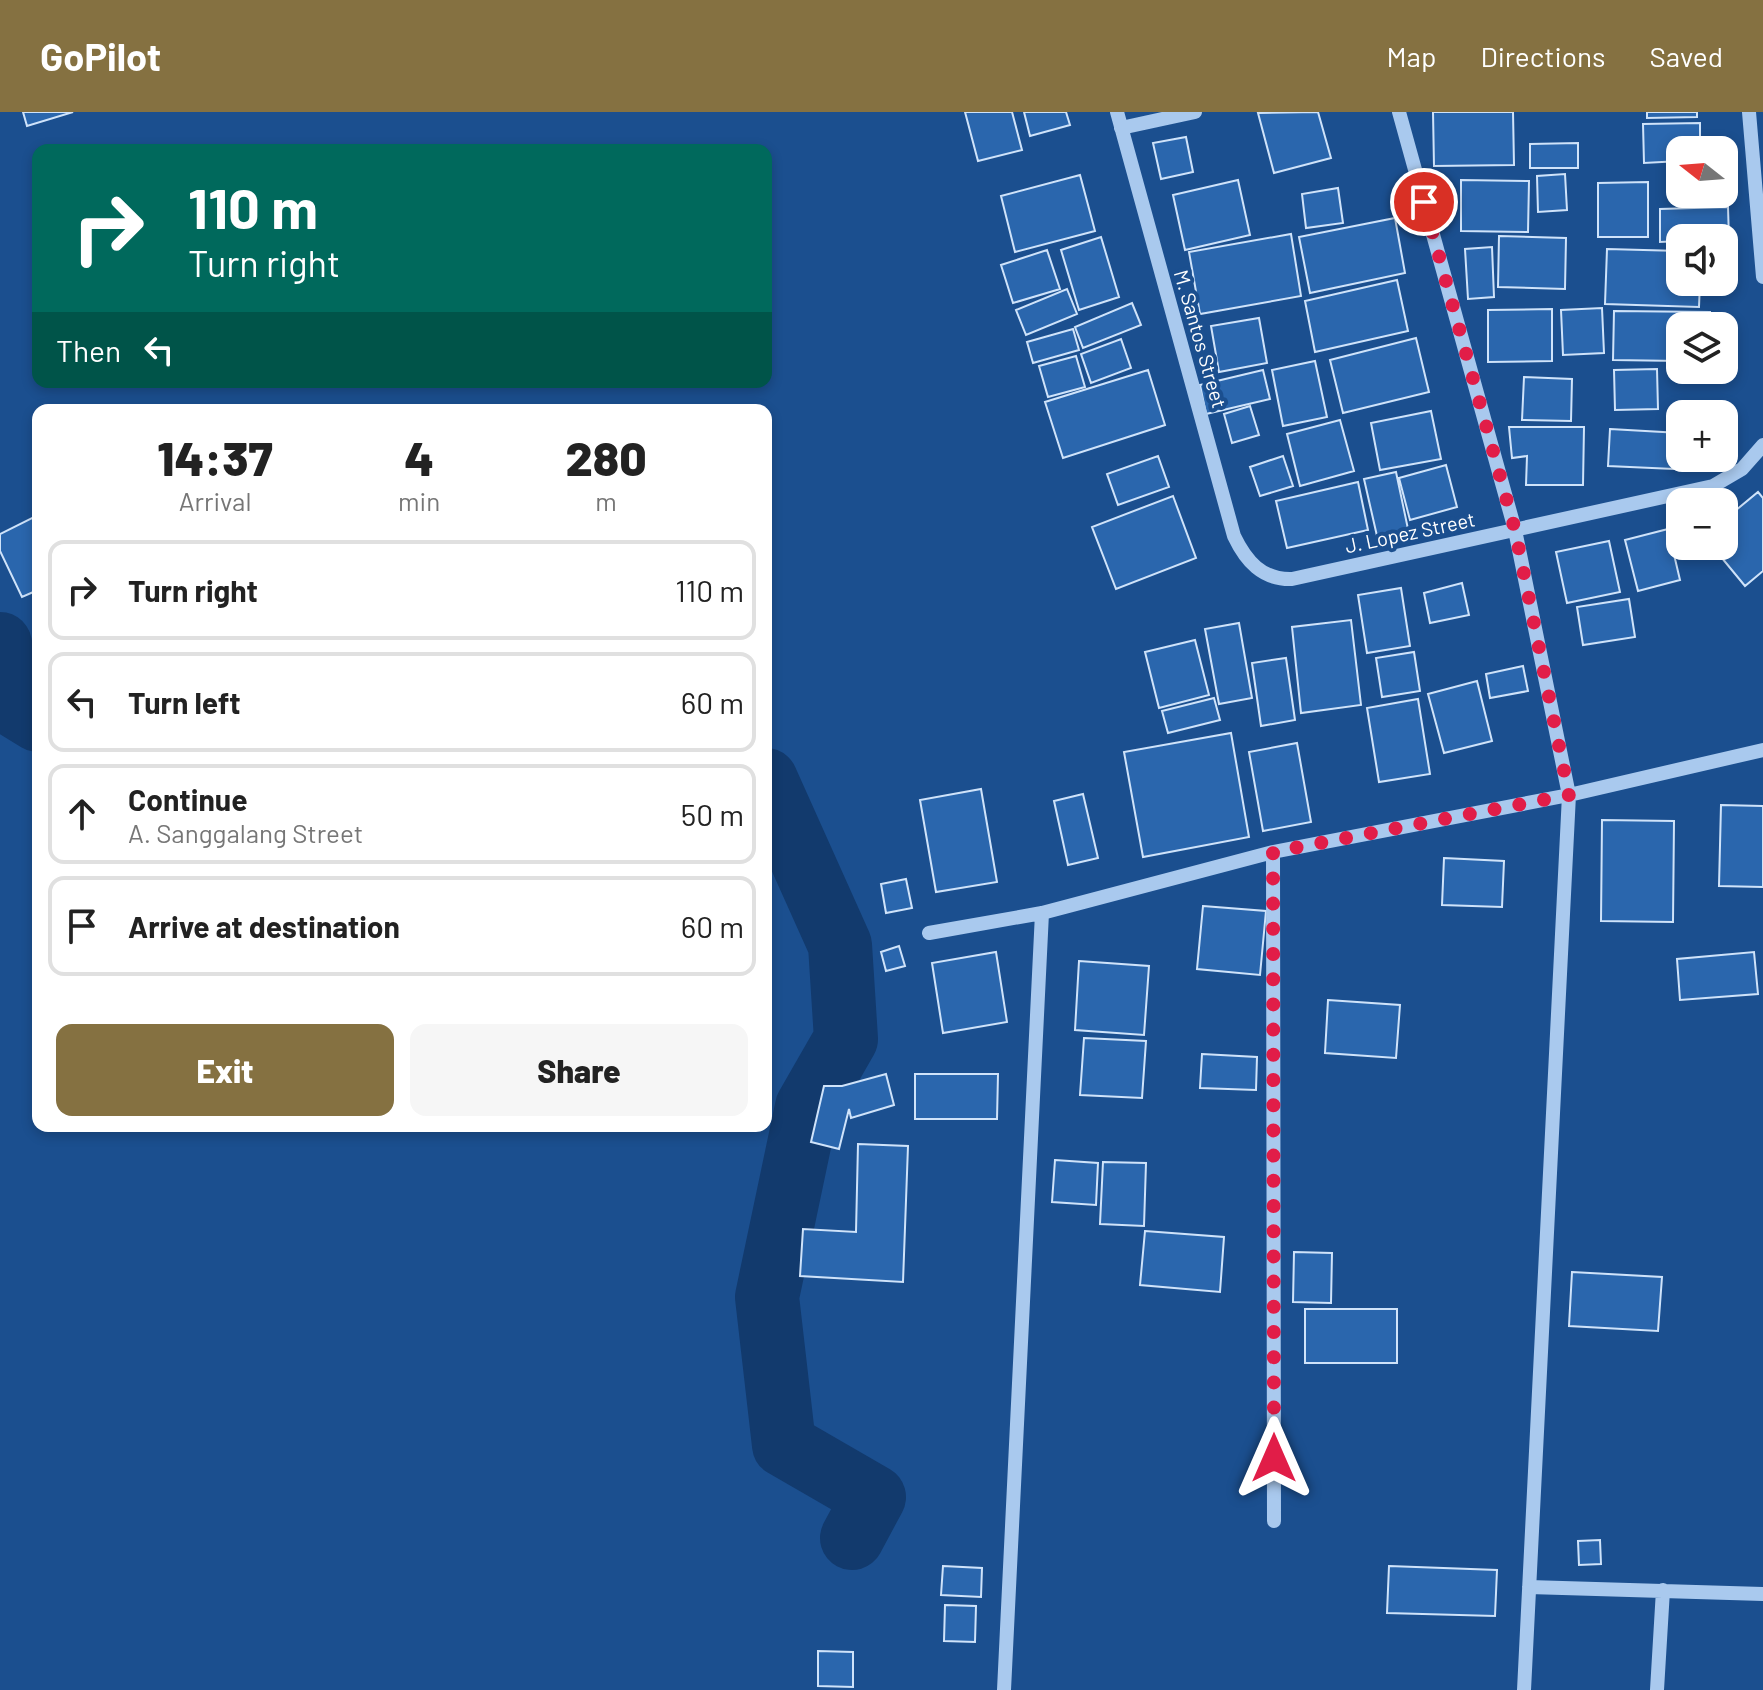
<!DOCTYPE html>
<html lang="en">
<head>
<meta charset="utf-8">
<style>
	body { margin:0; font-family:Barlow,sans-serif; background:#f6f6f6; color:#222; height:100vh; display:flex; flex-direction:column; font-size:30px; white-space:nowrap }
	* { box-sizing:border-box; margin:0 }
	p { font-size:26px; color:#767676 }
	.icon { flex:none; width:44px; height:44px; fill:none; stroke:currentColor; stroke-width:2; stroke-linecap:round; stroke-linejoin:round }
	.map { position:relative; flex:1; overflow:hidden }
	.details { position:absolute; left:32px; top:292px; width:740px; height:728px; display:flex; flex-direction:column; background:#fff; border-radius:16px; box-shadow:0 4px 12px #0003 }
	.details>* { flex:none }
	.banner { position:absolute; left:32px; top:32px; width:740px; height:244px; border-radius:16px; box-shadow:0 4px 12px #0003; background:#00695c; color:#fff; overflow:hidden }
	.needle { width:52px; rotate:287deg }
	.fabs { position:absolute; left:1666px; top:24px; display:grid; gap:16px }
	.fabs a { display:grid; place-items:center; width:72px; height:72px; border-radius:16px; background:#fff; box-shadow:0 4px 12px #0003; font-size:40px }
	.pin { position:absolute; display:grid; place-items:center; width:68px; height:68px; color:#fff; margin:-34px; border:4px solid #fff; border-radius:50%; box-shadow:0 2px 8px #0007 }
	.me { position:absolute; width:88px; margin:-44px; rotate:0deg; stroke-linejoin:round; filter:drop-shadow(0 0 6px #0008) }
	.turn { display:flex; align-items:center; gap:28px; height:168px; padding:0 24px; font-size:36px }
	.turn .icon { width:104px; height:104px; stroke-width:2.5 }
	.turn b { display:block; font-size:56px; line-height:68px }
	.then { display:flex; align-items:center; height:76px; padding:0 24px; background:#0003; gap:16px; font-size:30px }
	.eta { display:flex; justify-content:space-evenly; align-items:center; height:136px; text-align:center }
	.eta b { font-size:48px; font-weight:800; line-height:56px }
	.action { display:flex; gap:16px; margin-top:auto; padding:16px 24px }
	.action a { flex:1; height:92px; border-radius:16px; background:#857141; color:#fff; font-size:32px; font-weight:800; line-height:92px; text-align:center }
	.action a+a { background:#f6f6f6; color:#222 }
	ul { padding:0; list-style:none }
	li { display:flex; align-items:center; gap:24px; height:100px; margin:0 16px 12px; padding:0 8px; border:4px solid #e0e0e0; border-radius:16px }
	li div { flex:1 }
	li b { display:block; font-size:30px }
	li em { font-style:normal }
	header { display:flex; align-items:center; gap:48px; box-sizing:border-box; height:112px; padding:0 40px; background:#857141; color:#fff }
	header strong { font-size:38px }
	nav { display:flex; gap:44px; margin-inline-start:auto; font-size:28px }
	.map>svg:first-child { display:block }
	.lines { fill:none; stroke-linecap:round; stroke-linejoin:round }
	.river { stroke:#123a6d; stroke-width:64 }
	.building { fill:#2a66ad; stroke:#cfe3fa; stroke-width:2 }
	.minor { stroke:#a9c9ee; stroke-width:14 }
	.route { stroke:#e11d48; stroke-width:14; stroke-dasharray:0 25.2 }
	.labels { text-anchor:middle; stroke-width:8; stroke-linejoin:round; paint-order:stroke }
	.street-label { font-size:20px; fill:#fff; stroke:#1b4f8f }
</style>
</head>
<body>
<header>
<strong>GoPilot</strong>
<nav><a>Map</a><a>Directions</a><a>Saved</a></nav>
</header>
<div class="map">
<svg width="1763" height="1578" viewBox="0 0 1763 1578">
	<rect width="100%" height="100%" fill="#1b4f8f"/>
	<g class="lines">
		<path class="river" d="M0,532L12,592L38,608
			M766,668L840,833L846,927L807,995L767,1185L784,1333L874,1385L852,1426"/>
	</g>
	<path class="building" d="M23,0H73L27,14Z
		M965,0H1012L1022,38L978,49Z
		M1024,0H1066L1070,13L1030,24Z
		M1318,0L1331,46L1274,61L1258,1Z
		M1433,0H1513L1514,53L1434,54Z
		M1647,0H1697V5L1647,6Z
		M1700,11V38H1680V49L1644,51L1643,12Z
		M1186,25L1193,60L1161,67L1153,31Z
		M1578,31V56H1530V32Z
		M1565,62L1567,98L1538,100L1537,64Z
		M1080,63L1095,119L1015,140L1001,84Z
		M1238,68L1250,123L1185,138L1173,83Z
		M1461,68L1529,69L1528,120L1461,119Z
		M1648,70V125H1598V71Z
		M1338,76L1343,111L1306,116L1302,82Z
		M1728,95L1729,128L1680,126V129L1660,130V97Z
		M1395,106L1405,161L1310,181L1299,125Z
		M1291,122L1301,184L1200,202L1189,140Z
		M1499,124L1566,126L1565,177L1498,175Z
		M1101,125L1119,185L1079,198L1061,138Z
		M1492,135L1494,185L1468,187L1465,137Z
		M1607,137L1680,139V170H1700L1699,195L1605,192Z
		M1047,138L1060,177L1013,191L1001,153Z
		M1397,168L1408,219L1315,240L1305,189Z
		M1067,177L1077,202L1026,223L1016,198Z
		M1132,191L1141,213L1083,236L1075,215Z
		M1602,196L1604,241L1563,243L1561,198Z
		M1552,197V249L1488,250V198Z
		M1614,199L1710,200V214H1680V249L1613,248Z
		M1259,206L1267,251L1219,260L1211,214Z
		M1073,217L1079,238L1033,251L1027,230Z
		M1416,226L1429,280L1343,301L1330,248Z
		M1121,227L1131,256L1091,271L1081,242Z
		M1076,244L1085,275L1048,285L1039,254Z
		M1315,249L1327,305L1283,314L1272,258Z
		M1657,257L1658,297L1615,298L1614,258Z
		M1148,258L1165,313L1063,346L1045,290Z
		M1263,258L1270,287L1206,302L1200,273Z
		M1524,265L1572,267L1571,309L1522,308Z
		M1250,294L1259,323L1232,331L1224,302Z
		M1431,299L1441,347L1380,358L1371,311Z
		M1340,308L1354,359L1300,374L1287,322Z
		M1509,315H1584L1583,373H1526L1527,344L1512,346Z
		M1610,317L1680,321V346H1697L1696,358L1608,354Z
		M1158,344L1169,375L1118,393L1107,362Z
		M1283,344L1293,374L1260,384L1250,355Z
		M1446,353L1457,395L1410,408L1399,366Z
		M1396,360L1408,417L1377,424L1364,367Z
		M1358,370L1368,418L1287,436L1276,389Z
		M1758,380L1763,386V459L1745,474L1712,434H1724V408Z
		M1173,384L1196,446L1116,477L1092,415Z
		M38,403V478L22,485L0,439V422Z
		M1668,417L1680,468L1638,479L1625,428Z
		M1609,429L1620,480L1567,491L1556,440Z
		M1462,471L1469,503L1430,511L1424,481Z
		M1401,476L1410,534L1367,541L1358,483Z
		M1629,487L1635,525L1583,533L1577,495Z
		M1351,508L1361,593L1301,601L1292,515Z
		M1239,511L1252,586L1219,592L1205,517Z
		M1195,528L1209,583L1159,596L1145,540Z
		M1414,540L1420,579L1382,585L1376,546Z
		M1286,546L1295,608L1261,614L1252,551Z
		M1523,554L1528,579L1490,586L1486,562Z
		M1477,569L1492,629L1444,641L1428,582Z
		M1214,586L1220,608L1168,621L1162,599Z
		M1418,587L1430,662L1379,670L1367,596Z
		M1231,621L1249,725L1143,745L1124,640Z
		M1297,631L1311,710L1263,719L1249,640Z
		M981,677L997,770L936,780L920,688Z
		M1083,682L1098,746L1068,753L1054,689Z
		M1721,693L1763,694V775L1719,774Z
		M1602,708L1674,709L1673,810L1601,809Z
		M1444,746L1504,749L1502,795L1442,793Z
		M906,767L912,796L886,801L881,772Z
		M1203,794L1266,799L1260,863L1197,857Z
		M899,834L905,854L886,859L881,840Z
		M996,840L1007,910L943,921L932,851Z
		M1754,840L1758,882L1680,888L1677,847Z
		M1079,849L1149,854L1144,923L1075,918Z
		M1328,888L1400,893L1396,946L1325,941Z
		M1084,926L1146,929L1142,986L1080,983Z
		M1202,942L1257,945L1256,978L1200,976Z
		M886,962L894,993L851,1006L849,997L839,1037L811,1030L824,974H842Z
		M915,962H998L997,1007H915Z
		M858,1032L908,1034L903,1170L800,1164L803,1117L856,1120Z
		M1055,1048L1098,1051L1096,1093L1052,1090Z
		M1103,1050L1146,1051L1144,1114L1100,1112Z
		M1145,1119L1224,1125L1220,1180L1140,1173Z
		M1294,1140L1332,1141L1331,1191L1293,1190Z
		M1572,1160L1662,1165L1658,1219L1569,1214Z
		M1305,1197H1397V1251H1305Z
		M1600,1428L1601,1452L1579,1453L1578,1429Z
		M943,1454L982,1456L981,1485L941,1483Z
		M1389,1454L1497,1458L1495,1504L1387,1501Z
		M945,1493L976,1494L975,1530L944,1529Z
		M818,1539L853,1540V1575L818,1574Z"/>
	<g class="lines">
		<path class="minor" d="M1117,0L1234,424C1246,449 1262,468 1292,467L1713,374L1742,357L1763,333
			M1399,0L1515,418L1569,683L1524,1578
			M1749,0L1763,165
			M1121,16L1195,0
			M1273,740L1274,1409
			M929,821L1042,801L1273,740L1569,683L1763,638
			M1529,1475L1763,1482
			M1004,1578L1042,801
			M1657,1578L1663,1478"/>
	</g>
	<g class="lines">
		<path class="route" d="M1274,1346L1273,740L1569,683L1515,418L1424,90"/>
	</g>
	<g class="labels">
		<g class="street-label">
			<text transform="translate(1200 227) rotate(74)" y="7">M. Santos Street</text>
			<text transform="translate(1410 421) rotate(-12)" y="7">J. Lopez Street</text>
		</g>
	</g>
</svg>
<div class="fabs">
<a><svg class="needle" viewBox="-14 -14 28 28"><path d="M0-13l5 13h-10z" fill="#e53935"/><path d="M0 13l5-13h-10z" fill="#767676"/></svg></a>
<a><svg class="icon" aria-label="sound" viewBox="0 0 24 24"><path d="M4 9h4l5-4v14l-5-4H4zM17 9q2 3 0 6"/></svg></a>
<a><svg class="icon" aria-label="layers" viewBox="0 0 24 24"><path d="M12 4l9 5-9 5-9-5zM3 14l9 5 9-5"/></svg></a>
<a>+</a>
<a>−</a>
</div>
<div class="pin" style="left:1424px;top:90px;background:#d93025"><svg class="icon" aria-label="arrive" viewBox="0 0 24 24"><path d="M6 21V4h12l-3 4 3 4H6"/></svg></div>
<svg class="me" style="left:1274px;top:1346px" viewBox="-20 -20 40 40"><path d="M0-17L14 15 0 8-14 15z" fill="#e11d48" stroke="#fff" stroke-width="4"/></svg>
<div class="banner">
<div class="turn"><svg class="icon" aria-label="right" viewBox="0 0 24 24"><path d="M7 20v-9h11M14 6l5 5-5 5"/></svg><div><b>110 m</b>Turn right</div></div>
<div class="then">Then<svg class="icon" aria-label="left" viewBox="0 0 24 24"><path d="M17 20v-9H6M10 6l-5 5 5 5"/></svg></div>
</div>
<section class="details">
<div class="eta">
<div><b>14:37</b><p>Arrival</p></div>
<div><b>4</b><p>min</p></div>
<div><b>280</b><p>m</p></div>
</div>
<ul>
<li><svg class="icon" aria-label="right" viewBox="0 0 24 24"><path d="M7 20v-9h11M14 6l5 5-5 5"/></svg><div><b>Turn right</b></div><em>110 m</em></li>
<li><svg class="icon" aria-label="left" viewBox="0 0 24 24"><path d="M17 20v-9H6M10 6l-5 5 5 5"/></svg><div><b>Turn left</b></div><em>60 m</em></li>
<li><svg class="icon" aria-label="ahead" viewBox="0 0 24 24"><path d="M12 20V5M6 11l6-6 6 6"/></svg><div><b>Continue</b><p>A. Sanggalang Street</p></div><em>50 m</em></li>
<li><svg class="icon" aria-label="arrive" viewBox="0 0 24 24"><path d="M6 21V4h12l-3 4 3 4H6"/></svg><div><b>Arrive at destination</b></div><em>60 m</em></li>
</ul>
<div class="action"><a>Exit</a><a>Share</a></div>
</section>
</div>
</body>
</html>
